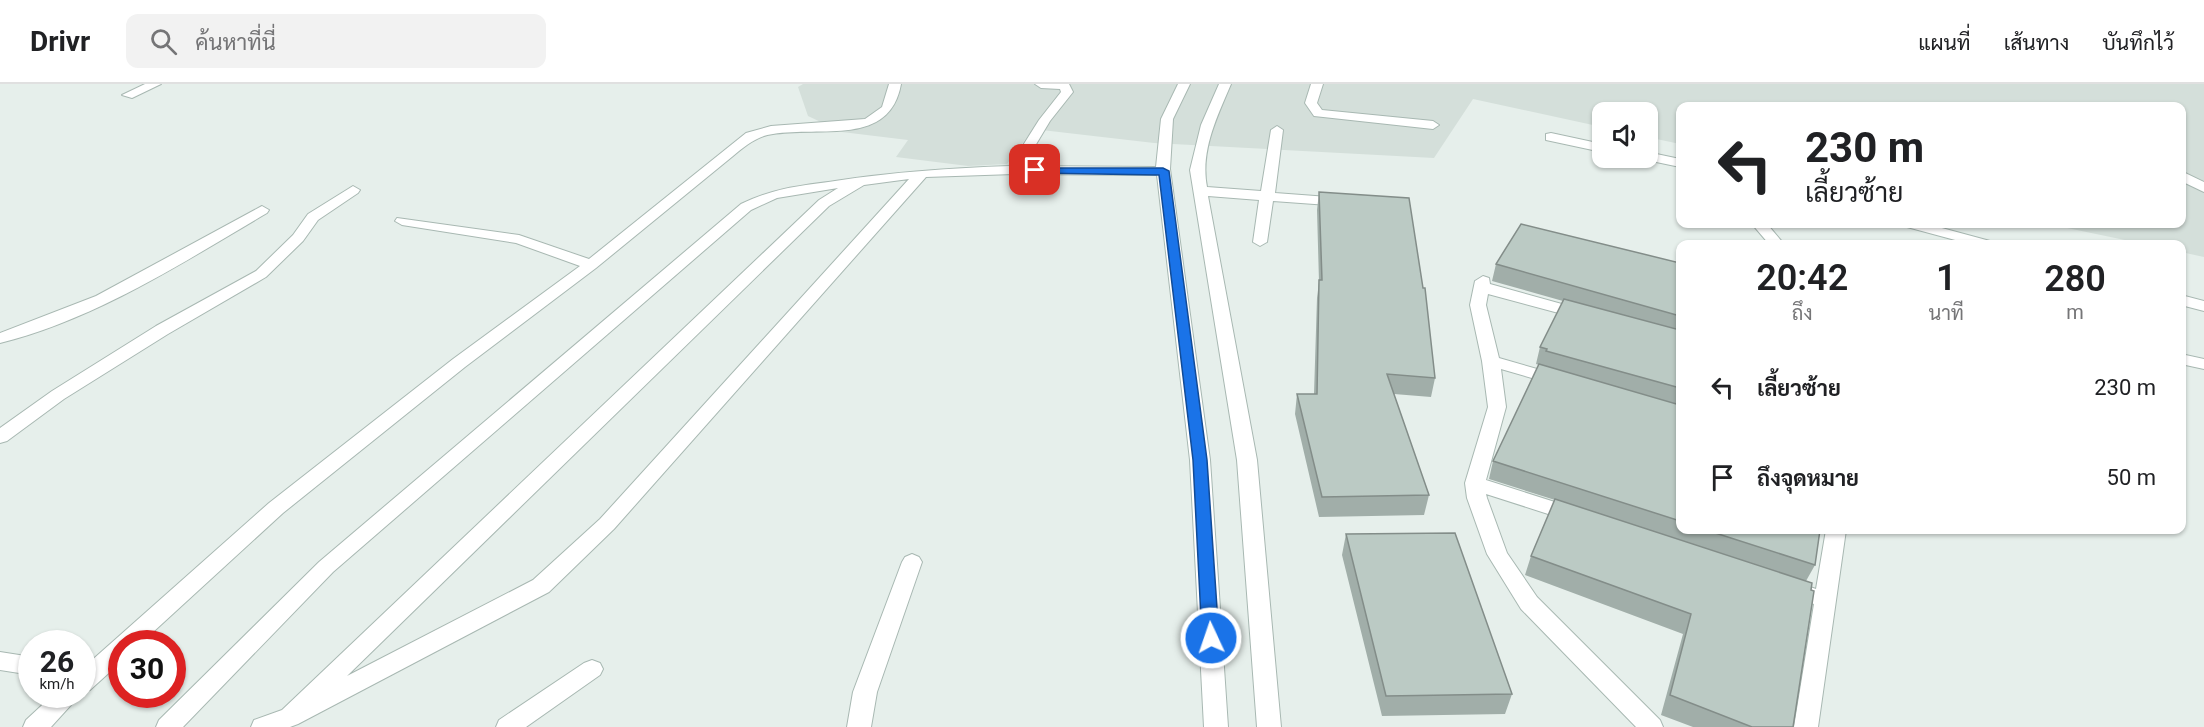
<!DOCTYPE html>
<html lang="th">
<head>
<meta charset="utf-8">
<style>
	body { margin:0; font-family:Roboto,Sarabun,sans-serif; background:#f2f2f2; color:#202124; height:100vh; display:flex; flex-direction:column; font-size:22px; white-space:nowrap }
	* { box-sizing:border-box; margin:0 }
	p { font-size:20px; color:#757577 }
	.icon { flex:none; width:33px; height:33px; fill:none; stroke:currentColor; stroke-width:2; stroke-linecap:round; stroke-linejoin:round }
	.map { position:relative; flex:1; overflow:hidden }
	.panel { position:absolute; left:1676px; top:156px; width:510px; height:294px; display:flex; flex-direction:column; background:#fff; border-radius:12px; box-shadow:0 2px 4px #0004 }
	.panel>* { flex:none }
	.banner { position:absolute; left:1676px; top:18px; width:510px; height:126px; border-radius:12px; box-shadow:0 2px 4px #0004; background:#fff; color:#202124; overflow:hidden }
	.controls { position:absolute; left:1592px; top:18px; display:grid; gap:12px }
	.controls a { display:grid; place-items:center; width:66px; height:66px; border-radius:12px; background:#fff; box-shadow:0 2px 4px #0004; font-size:30px }
	.speed { position:absolute; left:18px; top:546px; display:flex; gap:12px; font-size:30px; font-weight:700; text-align:center }
	.speed>* { display:grid; place-content:center; width:78px; height:78px; border-radius:50%; background:#fff; box-shadow:0 2px 4px #0004; line-height:1 }
	.speed small { font-size:15px; font-weight:400 }
	.speed .limit { border:9px solid #d22; background:#fff; color:#111 }
	.pin { position:absolute; display:grid; place-items:center; width:51px; height:51px; color:#fff; margin:-26px; border-radius:12px; box-shadow:0 3px 9px #0006 }
	.me { position:absolute; width:66px; margin:-33px; rotate:357deg; stroke-linejoin:round; filter:drop-shadow(0 0 4px #0008) }
	.turn { display:flex; align-items:center; gap:21px; height:126px; padding:0 30px; font-size:27px }
	.turn .icon { width:78px; height:78px; stroke-width:2.5 }
	.turn b { display:block; font-size:42px; line-height:51px }
	.eta { display:flex; justify-content:space-evenly; align-items:center; height:102px; text-align:center }
	.eta b { font-size:36px; font-weight:600; line-height:42px }
	ul { padding:0; list-style:none }
	li { display:flex; align-items:center; gap:18px; height:90px; padding:0 30px }
	li div { flex:1 }
	li b { display:block; font-size:22px }
	li em { font-style:normal }
	header { display:flex; align-items:center; gap:36px; box-sizing:border-box; height:84px; padding:0 30px; background:#fff; border-bottom:2px solid #e0e0e0 }
	header strong { font-size:28px }
	nav { display:flex; gap:33px; margin-inline-start:auto; font-size:21px }
	.search { width:420px; height:54px; background:#f2f2f2; display:flex; align-items:center; gap:15px; box-sizing:border-box; padding:0 21px; border-radius:12px; color:#757577; font-size:22px }
	.map>svg:first-child { display:block }
	.built { fill:#d4dfda }
	.lines { fill:none; stroke-linecap:round; stroke-linejoin:round }
	.minor-casing { stroke:#a8b8b2; stroke-width:2 }
	.minor { fill:#fff; fill-rule:evenodd }
	.wall { fill:#a1aea9 }
	.building { fill:#bbcac4; stroke:#838d89; stroke-width:1.5 }
	.route { fill:#1a73e8; stroke:#114b97; stroke-width:1.5 }
</style>
</head>
<body>
<header>
<strong>Drivr</strong>
<div class="search"><svg class="icon" aria-label="search" viewBox="0 0 24 24"><circle cx="10" cy="10" r="6"/><path d="M15 15l6 6"/></svg>ค้นหาที่นี่</div>
<nav><a>แผนที่</a><a>เส้นทาง</a><a>บันทึกไว้</a></nav>
</header>
<div class="map">
<svg width="2204" height="643" viewBox="0 0 2204 643">
	<rect width="100%" height="100%" fill="#e6efeb"/>
	<path class="built" d="M803,0H2204V173L2181,168V160H2144L2048,140H2181V22H1680V60L1647,53V28H1602V43L1473,15L1434,74L1154,59L1033,45L1007,80L968,82L896,73L908,56L842,48L808,32L798,3Z"/>
	<g class="lines">
		<g class="minor-casing">
			<path id="minor" d="M145,0H161L132,14L122,11Z
				M889,0H901C890,63 821,42 773,50C757,52 745,62 733,72L596,184L465,283L283,429L140,560H122V577L90,606L82,608V585L269,419L453,275L580,182L516,159L402,141L395,137L397,134L519,151L589,175L746,49L771,42L865,35L882,23Z
				M1035,0H1069L1073,8L1050,37L1023,82L1156,83L1161,35L1178,0H1190L1173,35L1170,85L1210,376L1228,643H1204L1190,376L1157,91L1014,90L926,93L614,445L549,508L298,640L290,643H251L254,636L282,626L819,116L838,104L777,114L751,126L333,488L183,643H156L159,636L319,478L741,120C774,104 799,102 835,97C893,88 951,84 1010,82L1039,36L1061,8L1060,5L1041,4ZM909,95L600,435L533,496L347,592L829,122L864,101Z
				M1219,0H1231C1217,33 1200,67 1207,103L1261,107L1271,46L1277,42L1283,46L1275,109L1342,114L1349,118L1342,122L1273,117L1267,158L1260,162L1253,158L1259,116L1208,112L1257,376L1281,643H1257L1237,376L1190,86L1201,41Z
				M1311,0H1323L1317,19L1322,26L1433,37L1439,41L1433,45L1314,32L1305,19Z
				M1551,49L1602,60V68L1546,56V50Z
				M1647,68L1680,75V83L1642,75L1647,74Z
				M2181,87L2204,98V108L2181,97Z
				M353,102L360,106L358,109L318,136L303,157L266,193L168,250L64,315L7,357L0,359V344L52,307L156,242L256,187L293,151L308,130Z
				M262,122L269,126L267,129C182,179 96,235 0,259V249L96,212Z
				M1752,140H1767L1784,160H1769Z
				M1905,140H1927L1990,157L1992,160H1970L1907,143Z
				M1483,192L1489,194L1490,200L1587,227L1589,230L1581,235L1488,210L1486,221L1499,274L1565,293L1568,297L1559,302L1501,285L1506,323L1486,396L1580,426L1583,431L1580,436L1573,438L1486,410L1487,414L1507,469L1537,513L1660,636L1663,643H1636L1521,525L1487,470L1467,414L1465,399L1488,323L1482,277L1470,221L1475,197Z
				M2181,211L2204,217V227L2181,221Z
				M2181,270L2204,275V285L2181,280Z
				M1826,446H1846L1818,643H1794L1814,520L1781,510L1778,504L1781,498L1789,496L1816,505Z
				M912,470L919,473L922,478L877,608L871,643H847L853,608L902,478L905,473Z
				M0,568L32,573V591L0,586Z
				M592,576L600,579L603,585L600,591L526,643H496L499,636L584,579Z
				M54,610H81L51,643H23L26,636Z"/>
		</g>
		<use href="#minor" class="minor"/>
	</g>
	<path class="wall" d="M1319,108L1435,294L1431,313L1394,310L1429,411L1424,431L1319,433L1295,330L1297,310H1314L1317,214L1319,198L1317,126Z
		M1680,179V446H1820L1815,481L1806,497L1793,643H1693L1661,631L1683,550L1525,491L1531,472L1555,416L1489,395L1493,377L1539,281L1536,280L1540,263L1563,217L1492,197L1496,180Z
		M1346,450L1512,610L1505,630L1382,632L1342,471Z"/>
	<path class="building" d="M1319,108L1409,114L1423,204H1425L1435,294L1387,290L1429,411L1322,413L1297,310H1317L1319,196H1322Z
		M1521,140L1680,179V232L1496,180Z
		M1564,215L1680,246V304L1546,267L1547,265L1540,263Z
		M1539,280L1680,321V437L1493,377Z
		M1555,415L1812,499L1811,506L1814,507L1793,643H1752L1670,611L1691,530L1531,472Z
		M1706,446H1820L1815,481Z
		M1455,449L1512,610L1386,612L1346,450Z"/>
	<path class="route" d="M1032,84H1163L1169,87L1207,376L1219,554L1217,559H1205L1202,554L1193,376L1159,91L1035,89H1032Z"/>
</svg>
<div class="controls">
<a><svg class="icon" aria-label="sound" viewBox="0 0 24 24"><path d="M4 9h4l5-4v14l-5-4H4zM17 9q2 3 0 6"/></svg></a>
</div>
<div class="speed"><div>26<small>km/h</small></div><div class="limit">30</div></div>
<div class="pin" style="left:1035px;top:86px;background:#d93025"><svg class="icon" aria-label="arrive" viewBox="0 0 24 24"><path d="M6 21V4h12l-3 4 3 4H6"/></svg></div>
<svg class="me" style="left:1211px;top:554px" viewBox="-20 -20 40 40"><circle r="17" fill="#1a73e8" stroke="#fff" stroke-width="3"/><path d="M0-11L8 9 0 5-8 9z" fill="#fff"/></svg>
<div class="banner">
<div class="turn"><svg class="icon" aria-label="left" viewBox="0 0 24 24"><path d="M17 20v-9H6M10 6l-5 5 5 5"/></svg><div><b>230 m</b>เลี้ยวซ้าย</div></div>
</div>
<section class="panel">
<div class="eta">
<div><b>20:42</b><p>ถึง</p></div>
<div><b>1</b><p>นาที</p></div>
<div><b>280</b><p>m</p></div>
</div>
<ul>
<li><svg class="icon" aria-label="left" viewBox="0 0 24 24"><path d="M17 20v-9H6M10 6l-5 5 5 5"/></svg><div><b>เลี้ยวซ้าย</b></div><em>230 m</em></li>
<li><svg class="icon" aria-label="arrive" viewBox="0 0 24 24"><path d="M6 21V4h12l-3 4 3 4H6"/></svg><div><b>ถึงจุดหมาย</b></div><em>50 m</em></li>
</ul>
</section>
</div>
</body>
</html>
